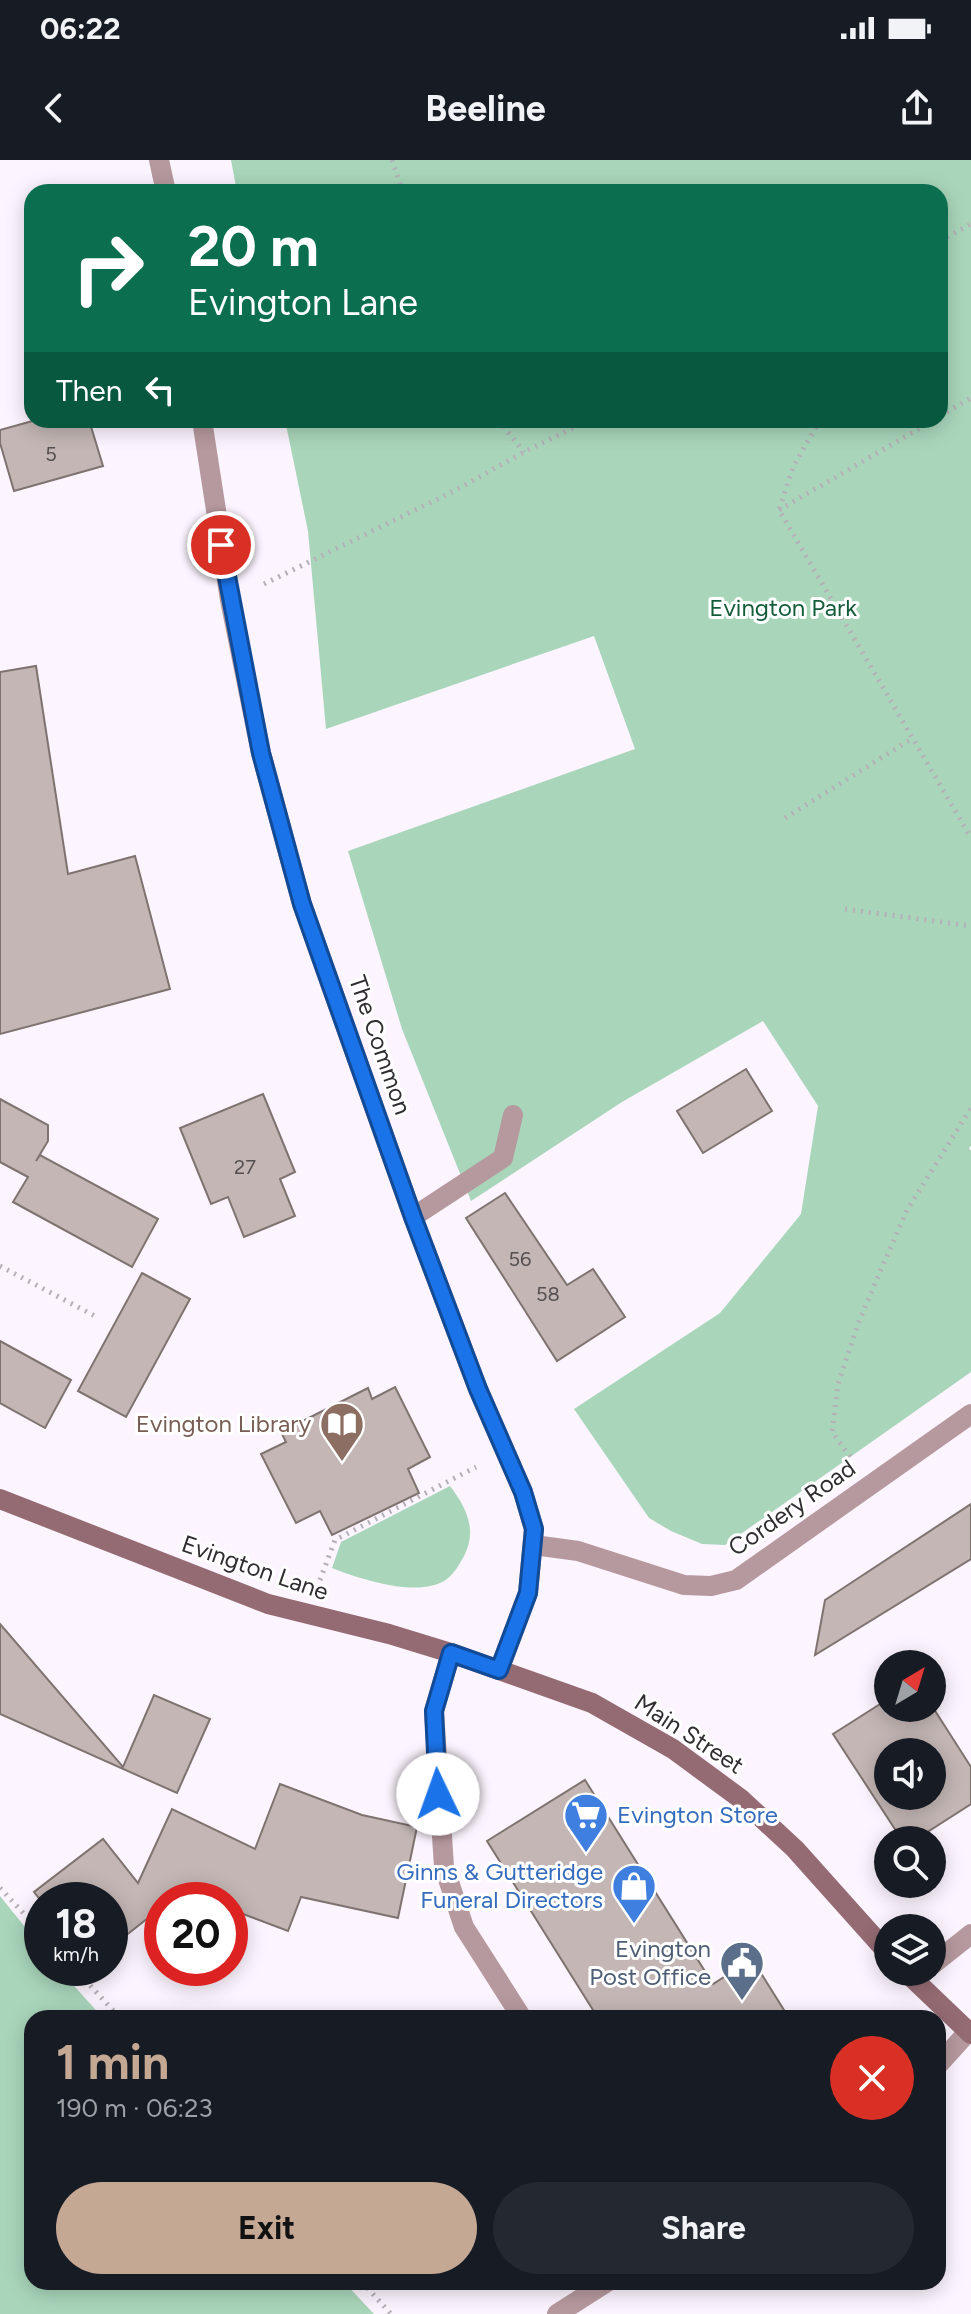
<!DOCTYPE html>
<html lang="en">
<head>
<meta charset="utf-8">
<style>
	body { margin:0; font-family:Figtree,sans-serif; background:#242831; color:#f1f3f6; height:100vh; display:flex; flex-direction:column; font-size:30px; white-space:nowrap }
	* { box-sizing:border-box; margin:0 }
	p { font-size:26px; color:#9ea1a6 }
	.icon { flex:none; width:44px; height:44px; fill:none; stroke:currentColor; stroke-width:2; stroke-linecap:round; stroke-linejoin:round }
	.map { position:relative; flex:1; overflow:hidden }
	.sheet { position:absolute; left:24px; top:1850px; width:922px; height:280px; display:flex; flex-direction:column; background:#171b24; border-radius:24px; box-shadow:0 4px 20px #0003 }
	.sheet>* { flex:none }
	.hud { position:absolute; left:24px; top:24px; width:924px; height:244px; border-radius:24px; box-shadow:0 4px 20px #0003; background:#0b6e4f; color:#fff; overflow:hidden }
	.needle { width:52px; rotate:38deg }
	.buttons { position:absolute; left:874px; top:1490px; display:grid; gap:16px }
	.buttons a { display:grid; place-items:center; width:72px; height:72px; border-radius:50%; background:#171b24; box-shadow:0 4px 20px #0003; font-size:40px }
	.speed { position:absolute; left:24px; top:1722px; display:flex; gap:16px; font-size:40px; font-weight:700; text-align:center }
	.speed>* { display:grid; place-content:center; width:104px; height:104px; border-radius:50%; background:#171b24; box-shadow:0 4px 20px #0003; line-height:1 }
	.speed small { font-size:20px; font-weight:400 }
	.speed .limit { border:12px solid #d22; background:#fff; color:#111 }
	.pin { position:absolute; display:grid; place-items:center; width:68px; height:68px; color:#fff; margin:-34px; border:4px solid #fff; border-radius:50%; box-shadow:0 2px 8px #0007 }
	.me { position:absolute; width:88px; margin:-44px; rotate:357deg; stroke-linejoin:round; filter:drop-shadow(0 0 6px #0008) }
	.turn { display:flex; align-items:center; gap:28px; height:168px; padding:0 32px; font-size:36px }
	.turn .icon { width:104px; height:104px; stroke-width:2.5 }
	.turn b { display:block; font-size:56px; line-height:68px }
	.then { display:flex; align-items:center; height:76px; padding:0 32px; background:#0003; gap:16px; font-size:30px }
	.round { display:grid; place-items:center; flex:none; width:84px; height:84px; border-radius:42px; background:#242831 }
	.overview { display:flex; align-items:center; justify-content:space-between; height:136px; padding:0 32px }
	h1 { font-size:48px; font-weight:700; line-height:60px; color:#c5a894 }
	.action { display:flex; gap:16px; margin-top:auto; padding:16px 32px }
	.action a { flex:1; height:92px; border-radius:48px; background:#c5a894; color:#111; font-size:32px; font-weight:700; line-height:92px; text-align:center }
	.action a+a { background:#242831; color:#f1f3f6 }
	.status { display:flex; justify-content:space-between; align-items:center; height:56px; padding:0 40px; background:#171b24; direction:ltr }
	.status svg { height:22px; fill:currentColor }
	header { display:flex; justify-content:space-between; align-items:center; height:104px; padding:0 32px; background:#171b24; font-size:36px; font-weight:700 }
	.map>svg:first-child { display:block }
	.green { fill:#a9d6bb }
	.building { fill:#c3b6b4; stroke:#7f7370; stroke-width:2; fill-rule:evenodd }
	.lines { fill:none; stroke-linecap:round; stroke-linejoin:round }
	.path { stroke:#b5afb6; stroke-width:5; stroke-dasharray:2 6; stroke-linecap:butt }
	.lane { stroke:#b6999e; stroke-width:20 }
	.street { stroke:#b6999e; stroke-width:20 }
	.secondary { stroke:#956b73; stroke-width:20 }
	.route-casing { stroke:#114b97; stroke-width:20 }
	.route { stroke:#1a73e8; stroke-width:14 }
	.labels { text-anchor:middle; stroke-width:6; stroke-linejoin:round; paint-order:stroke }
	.number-label { font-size:20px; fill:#554f51 }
	.park-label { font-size:24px; fill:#155c3b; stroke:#fff }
	.street-label { font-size:24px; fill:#302d30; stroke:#fff }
	.education-label { font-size:24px; fill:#785e54; stroke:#fff; text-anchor:end }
	.shop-label { font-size:24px; fill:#366cbe; stroke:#fff; text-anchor:start }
	.service-label { font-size:24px; fill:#4e5e75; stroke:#fff; text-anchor:end }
</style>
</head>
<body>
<div class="status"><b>06:22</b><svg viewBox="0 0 49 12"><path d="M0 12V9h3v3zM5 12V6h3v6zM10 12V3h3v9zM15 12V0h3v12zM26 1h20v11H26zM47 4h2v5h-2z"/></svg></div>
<header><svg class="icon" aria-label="back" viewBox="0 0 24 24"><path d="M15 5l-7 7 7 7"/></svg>Beeline<svg class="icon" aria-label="share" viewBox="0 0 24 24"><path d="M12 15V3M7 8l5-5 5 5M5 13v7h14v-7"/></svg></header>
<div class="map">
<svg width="971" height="2154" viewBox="0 0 971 2154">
	<rect width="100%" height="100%" fill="#fcf4fe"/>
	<path class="green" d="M231,0H971V986L969,988L971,991V1212L725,1385L702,1384L671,1371L649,1358L574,1249L720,1153L801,1054L818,946L763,861L622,942L471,1041L402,869L348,691L635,589L594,476L326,569L308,371L285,260H940V32H237Z
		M450,1326C466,1347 477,1369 465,1394C461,1402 454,1414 447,1419C419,1439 360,1419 332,1408L341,1382Z
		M0,1736L42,1788V1808H58L103,1858H32V2122H344L374,2154H0Z"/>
	<path class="building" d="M36,260H89L103,306L14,331L0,283V270Z
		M36,506L68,714L135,696L170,829L0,874V512Z
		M746,909L772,951L703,993L677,951Z
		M263,934L295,1012L280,1019L295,1056L244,1077L228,1037L211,1044L180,968Z
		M0,939L48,965V981L36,1001L40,995L158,1059L132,1107L13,1042L28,1017L0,1002Z
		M505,1033L567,1125L593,1109L625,1157L557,1201L466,1058Z
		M142,1113L190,1139L126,1257L78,1231Z
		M0,1181L71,1220L45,1268L0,1243Z
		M395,1227L430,1297L408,1309L419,1333L332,1375L320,1351L296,1363L261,1294L286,1282L281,1272L368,1228L372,1239Z
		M971,1344V1399L815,1495L825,1440Z
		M0,1464L123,1607L154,1535L210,1559L177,1633L0,1554Z
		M888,1539V1548L932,1546L971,1607V1644L915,1680H902L833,1574ZM888,1592H932V1636H888Z
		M585,1620L713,1824L752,1799L789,1858H598L487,1681Z
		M280,1624L362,1655L417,1667L398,1758L301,1737L288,1771L230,1749V1740H205L183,1731L172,1740H162V1747L110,1788V1740L42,1742L34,1732L103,1679L138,1723L172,1649L255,1689Z"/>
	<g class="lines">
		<path class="path" d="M392,0L403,32
			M940,81L971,64
			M940,256L971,238
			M498,260L524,292
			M568,260L578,264
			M820,260L793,307L779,350L971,678
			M779,350L934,260
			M264,424L456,330L524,292L589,260
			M785,658L913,578
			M845,749L971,766
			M0,1106L95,1156
			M850,1297L832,1272L838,1224L858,1164L882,1107L907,1050L971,948
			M320,1420L335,1380L476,1307
			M0,1728L42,1773
			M74,1808L120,1858
			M362,2122L391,2154"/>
		<path class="lane" d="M413,1057L503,998L513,955
			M451,1493L434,1551L444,1707L464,1767L522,1858"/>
		<path class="street" d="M159,0L166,32
			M202,260L230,440L261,593L302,744L413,1057L478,1229L523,1332L534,1369L528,1433L499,1510
			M534,1385L578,1391L684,1425L711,1426L736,1420L971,1254
			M932,1805L971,1774
			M938,1905L968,1872
			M557,2154L607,2122"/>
		<path class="secondary" d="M0,1339L268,1444L389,1474L451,1493L592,1543L673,1589L741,1639L795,1689L888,1793
			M906,1812L971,1874"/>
	</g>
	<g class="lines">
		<g class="route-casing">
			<path id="route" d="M221,385L261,593L302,744L413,1057L478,1229L523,1332L534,1369L528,1433L499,1510L451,1493L434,1551L438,1634"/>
		</g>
		<use href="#route" class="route"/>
	</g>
	<defs>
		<g id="library-pin" transform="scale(2.3)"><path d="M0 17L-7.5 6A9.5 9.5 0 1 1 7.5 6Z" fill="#8d6e63" stroke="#fff"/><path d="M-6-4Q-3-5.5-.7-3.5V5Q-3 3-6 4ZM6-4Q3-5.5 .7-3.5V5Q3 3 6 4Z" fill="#fff"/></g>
		<g id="supermarket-pin" transform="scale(2.3)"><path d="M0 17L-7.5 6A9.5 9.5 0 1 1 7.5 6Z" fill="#3f7fe0" stroke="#fff"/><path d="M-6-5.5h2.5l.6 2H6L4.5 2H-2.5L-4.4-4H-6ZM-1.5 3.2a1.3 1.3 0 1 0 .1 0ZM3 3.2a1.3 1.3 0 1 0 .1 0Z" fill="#fff"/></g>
		<g id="shop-pin" transform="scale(2.3)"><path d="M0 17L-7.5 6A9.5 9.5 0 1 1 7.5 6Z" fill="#3f7fe0" stroke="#fff"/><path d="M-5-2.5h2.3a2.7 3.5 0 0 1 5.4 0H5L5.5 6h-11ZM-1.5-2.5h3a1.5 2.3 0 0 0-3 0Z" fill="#fff"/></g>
		<g id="civic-pin" transform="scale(2.3)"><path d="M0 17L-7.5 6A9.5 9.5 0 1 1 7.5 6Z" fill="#5c6f8a" stroke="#fff"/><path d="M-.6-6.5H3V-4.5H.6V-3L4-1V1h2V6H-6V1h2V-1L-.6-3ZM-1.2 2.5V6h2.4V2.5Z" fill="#fff"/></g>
	</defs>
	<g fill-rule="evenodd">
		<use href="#library-pin" x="342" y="1264"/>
		<use href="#supermarket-pin" x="586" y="1655"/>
		<use href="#shop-pin" x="634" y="1726"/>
		<use href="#civic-pin" x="742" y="1803"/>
	</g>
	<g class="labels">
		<g class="number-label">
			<text x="51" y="301">5</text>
			<text x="245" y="1014">27</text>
			<text x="520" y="1106">56</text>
			<text x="548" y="1141">58</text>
		</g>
		<g class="park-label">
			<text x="783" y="456">Evington Park</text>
		</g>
		<g class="street-label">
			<text transform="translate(380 885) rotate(71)" y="8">The Common</text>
			<text transform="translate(792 1348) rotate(-35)" y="8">Cordery Road</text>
			<text transform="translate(255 1408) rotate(19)" y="8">Evington Lane</text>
			<text transform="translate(689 1574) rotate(33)" y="8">Main Street</text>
		</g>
		<g class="education-label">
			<text x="311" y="1272">Evington Library</text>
		</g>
		<g class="shop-label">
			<text x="617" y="1663">Evington Store</text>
			<text x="603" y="1720" text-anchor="end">Ginns &amp; Gutteridge<tspan x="603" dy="28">Funeral Directors</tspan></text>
		</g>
		<g class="service-label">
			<text x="711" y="1797">Evington<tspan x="711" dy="28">Post Office</tspan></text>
		</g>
	</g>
</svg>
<div class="buttons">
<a><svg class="needle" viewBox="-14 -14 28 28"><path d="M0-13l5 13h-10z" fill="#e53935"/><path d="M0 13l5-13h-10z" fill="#9ea1a6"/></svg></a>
<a><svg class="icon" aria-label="sound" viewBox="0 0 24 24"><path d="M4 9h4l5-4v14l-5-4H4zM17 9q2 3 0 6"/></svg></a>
<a><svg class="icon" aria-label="search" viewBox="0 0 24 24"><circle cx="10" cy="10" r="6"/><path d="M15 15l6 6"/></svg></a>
<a><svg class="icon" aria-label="layers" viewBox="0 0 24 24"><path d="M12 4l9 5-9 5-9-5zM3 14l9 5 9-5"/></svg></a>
</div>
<div class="speed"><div>18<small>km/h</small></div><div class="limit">20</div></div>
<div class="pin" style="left:221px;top:385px;background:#d93025"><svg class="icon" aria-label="arrive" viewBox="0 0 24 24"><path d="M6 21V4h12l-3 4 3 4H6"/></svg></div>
<svg class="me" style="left:438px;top:1634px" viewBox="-20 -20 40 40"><circle r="19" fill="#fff"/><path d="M0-13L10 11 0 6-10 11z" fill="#1a73e8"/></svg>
<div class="hud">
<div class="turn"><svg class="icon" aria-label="right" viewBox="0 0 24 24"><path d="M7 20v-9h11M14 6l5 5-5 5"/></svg><div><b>20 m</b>Evington Lane</div></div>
<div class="then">Then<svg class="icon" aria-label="left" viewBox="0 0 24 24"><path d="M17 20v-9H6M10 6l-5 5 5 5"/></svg></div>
</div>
<section class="sheet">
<div class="overview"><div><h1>1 min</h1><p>190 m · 06:23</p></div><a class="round" style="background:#d93025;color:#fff"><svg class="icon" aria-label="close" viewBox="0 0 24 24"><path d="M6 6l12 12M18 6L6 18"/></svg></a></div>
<div class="action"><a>Exit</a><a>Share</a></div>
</section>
</div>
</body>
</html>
